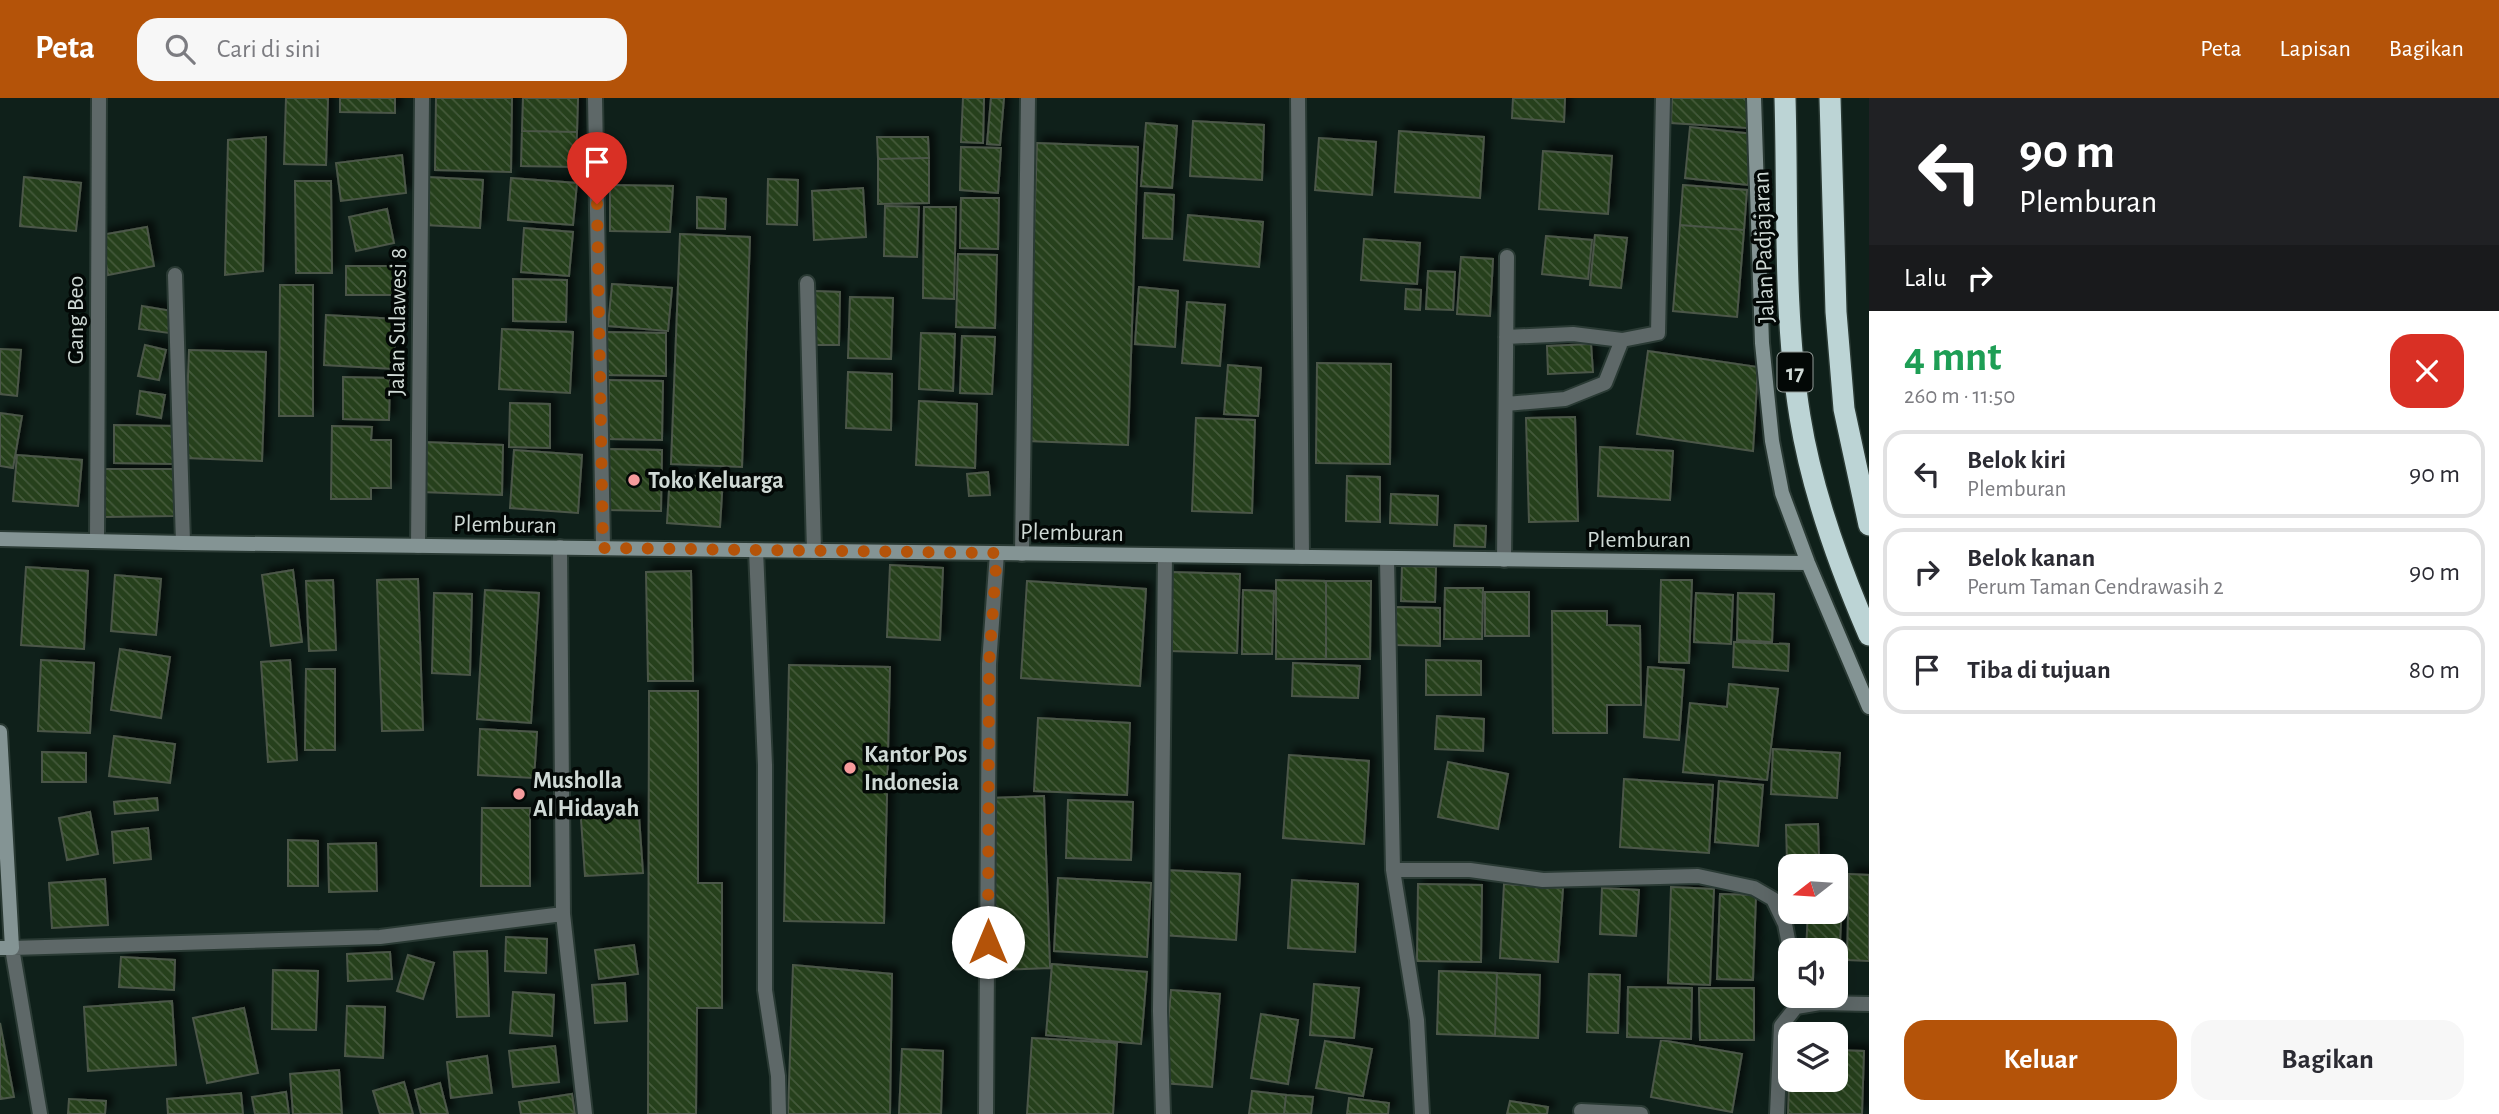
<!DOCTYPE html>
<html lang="id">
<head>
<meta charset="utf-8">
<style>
	body { margin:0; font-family:"Alegreya Sans",sans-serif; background:#f7f7f7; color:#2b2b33; height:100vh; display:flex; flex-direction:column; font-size:26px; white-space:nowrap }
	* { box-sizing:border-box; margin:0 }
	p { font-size:23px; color:#7c7c81 }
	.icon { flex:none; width:38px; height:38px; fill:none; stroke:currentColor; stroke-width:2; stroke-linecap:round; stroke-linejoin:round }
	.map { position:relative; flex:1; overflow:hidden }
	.panel { display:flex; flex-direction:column; background:#fff; width:630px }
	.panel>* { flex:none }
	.hud { background:#202124; color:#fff; overflow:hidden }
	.needle { width:46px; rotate:253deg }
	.buttons { position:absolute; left:1778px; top:756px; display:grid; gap:14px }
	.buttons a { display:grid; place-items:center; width:70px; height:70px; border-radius:14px; background:#fff; box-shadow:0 7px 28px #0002; font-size:35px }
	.pin { position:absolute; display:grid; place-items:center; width:60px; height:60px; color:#fff; margin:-72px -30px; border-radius:50% 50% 50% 0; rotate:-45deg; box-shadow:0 0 7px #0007 }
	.pin .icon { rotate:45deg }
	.me { position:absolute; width:77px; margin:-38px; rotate:0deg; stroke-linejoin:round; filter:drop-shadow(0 0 5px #0008) }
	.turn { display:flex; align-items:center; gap:24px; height:147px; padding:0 35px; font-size:32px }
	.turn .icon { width:91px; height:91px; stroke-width:2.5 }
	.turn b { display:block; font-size:49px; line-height:60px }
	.then { display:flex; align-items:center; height:66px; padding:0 35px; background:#0003; gap:14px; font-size:26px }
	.round { display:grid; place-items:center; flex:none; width:74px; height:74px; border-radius:21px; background:#f7f7f7 }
	.headline { display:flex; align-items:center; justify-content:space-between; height:119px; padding:0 35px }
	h1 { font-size:42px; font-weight:700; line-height:52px; color:#1e9e55 }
	.button { display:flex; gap:14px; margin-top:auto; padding:14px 35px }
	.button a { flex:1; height:80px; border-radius:21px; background:#b45309; color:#fff; font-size:28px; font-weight:700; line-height:80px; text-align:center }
	.button a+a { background:#f7f7f7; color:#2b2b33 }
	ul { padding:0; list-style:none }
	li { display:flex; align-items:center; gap:21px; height:88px; margin:0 14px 10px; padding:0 21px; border:4px solid #e1e1e2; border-radius:21px }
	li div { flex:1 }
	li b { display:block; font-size:26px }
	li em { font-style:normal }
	header { display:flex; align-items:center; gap:42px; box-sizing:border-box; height:98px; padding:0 35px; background:#b45309; color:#fff }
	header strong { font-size:33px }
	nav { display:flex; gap:38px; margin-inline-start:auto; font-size:24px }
	.search { width:490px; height:63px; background:#f7f7f7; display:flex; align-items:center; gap:18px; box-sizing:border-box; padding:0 24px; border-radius:21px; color:#7c7c81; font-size:26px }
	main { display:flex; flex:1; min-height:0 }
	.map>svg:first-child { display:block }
	.building { fill:url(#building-back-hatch); stroke:#4c5748; stroke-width:2; filter:url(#shadow) }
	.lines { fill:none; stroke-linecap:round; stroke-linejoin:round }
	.lane-casing { stroke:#2a3a34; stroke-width:18 }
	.street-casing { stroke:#2a3a34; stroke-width:18 }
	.secondary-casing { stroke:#2a3a34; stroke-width:18 }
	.highway-casing { stroke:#2a3a34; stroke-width:24 }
	.lane { stroke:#5e6868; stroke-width:14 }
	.street { stroke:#5e6868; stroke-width:14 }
	.secondary { stroke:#849494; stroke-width:14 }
	.highway { stroke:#bcd4d5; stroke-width:21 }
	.route { stroke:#b45309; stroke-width:12; stroke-dasharray:0 21.6 }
	.poi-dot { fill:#f59b9c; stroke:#030806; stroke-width:2.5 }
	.labels { text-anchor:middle; stroke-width:7; stroke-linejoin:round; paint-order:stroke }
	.shield { fill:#030806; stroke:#929a97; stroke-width:2 }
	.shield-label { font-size:23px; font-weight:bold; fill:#cfd9d5 }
	.street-label { font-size:24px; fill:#cfd9d5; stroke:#030806 }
	.poi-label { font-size:24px; font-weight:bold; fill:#cfd9d5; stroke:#030806; text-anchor:start }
</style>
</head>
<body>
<header>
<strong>Peta</strong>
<div class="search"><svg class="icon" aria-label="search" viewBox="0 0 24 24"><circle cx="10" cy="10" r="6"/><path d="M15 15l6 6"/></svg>Cari di sini</div>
<nav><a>Peta</a><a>Lapisan</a><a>Bagikan</a></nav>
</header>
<main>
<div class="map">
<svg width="1869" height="1016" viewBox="0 0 1869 1016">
	<defs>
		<pattern id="building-back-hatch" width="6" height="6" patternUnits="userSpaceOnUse" patternTransform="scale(1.75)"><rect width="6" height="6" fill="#253f1b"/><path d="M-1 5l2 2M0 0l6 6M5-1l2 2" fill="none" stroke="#445a3b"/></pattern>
		<filter id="shadow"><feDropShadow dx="6" dy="-6" stdDeviation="3.5" flood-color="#0009"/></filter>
	</defs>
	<rect width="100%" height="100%" fill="#0f201a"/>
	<path class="building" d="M286,0H328L326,67L284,66Z
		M340,0H395V15L340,14Z
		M436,0H512L511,74L435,72Z
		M523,0H578L577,34L522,33Z
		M963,0H984L983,45L961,44Z
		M991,0H1004L1000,47L987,46Z
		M1513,0H1565L1564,24L1512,20Z
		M1672,0H1749L1747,30L1671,25Z
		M1193,23L1264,27L1262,82L1190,78Z
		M1146,25L1177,28L1172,90L1141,88Z
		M1690,29L1753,36L1748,87L1685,80Z
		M522,33L577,34L576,69L521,68Z
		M1399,33L1484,39L1480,100L1395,94Z
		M266,39L263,173L225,177L228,42Z
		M877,39H928L929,60L878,61Z
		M1319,40L1376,44L1372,97L1315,92Z
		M1037,45L1138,49L1128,347L1027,343Z
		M961,49L1001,50L998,95L960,92Z
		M1543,53L1612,58L1608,116L1539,111Z
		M402,57L406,95L341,103L336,65Z
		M929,60V105L878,106V61Z
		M24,79L81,85L76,133L20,128Z
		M427,79L483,82L480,130L425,127Z
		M511,80L577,85L573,127L508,122Z
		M768,81L798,82L797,127L767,126Z
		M295,83H331L332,175H296Z
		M610,87L673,88L670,134L610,133Z
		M1683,87L1747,92L1744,132L1680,127Z
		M863,90L866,139L814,142L812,93Z
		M1145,95L1174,97L1172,141L1143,140Z
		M697,99L726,101L725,131L697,130Z
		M961,100H999L998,151L960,150Z
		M885,108L919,109L917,159L884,158Z
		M924,109H956L954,201L923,200Z
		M387,111L394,145L356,153L349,119Z
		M1188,117L1263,124L1259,169L1184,162Z
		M1680,127L1744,132L1737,219L1673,213Z
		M147,129L154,168L108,177L101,137Z
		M524,130L573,134L569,178L521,174Z
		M680,136L750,139L742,369L671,366Z
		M1595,137L1627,140L1621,190L1590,187Z
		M1546,138L1592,142L1588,181L1542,176Z
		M1364,141L1420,145L1417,186L1361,182Z
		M958,156L997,157L995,230L956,229Z
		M1461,159L1493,161L1490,218L1457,216Z
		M346,168H394V197H346Z
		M1428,173L1455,174L1453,212L1426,211Z
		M513,181L567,182L566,224L513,223Z
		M612,186L672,190L668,233L608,228Z
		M280,187H313V318H279Z
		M1139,189L1178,193L1175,249L1135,246Z
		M1406,191L1421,192L1420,212L1405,211Z
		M815,193L840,194L839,247H813Z
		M850,199L893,200L891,261L848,260Z
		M1187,204L1225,207L1220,268L1182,265Z
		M142,208L172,213L169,235L139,231Z
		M326,217L396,221L394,271L324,267Z
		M502,231L573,234L570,295L499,291Z
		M606,234L666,235V278L606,277Z
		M921,235L955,236L953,293L919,291Z
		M962,238L995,239L992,296L960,295Z
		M1591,246L1593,274L1548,276L1547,248Z
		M145,247L166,252L159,282L138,278Z
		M0,251L21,252L17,298L0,296Z
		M189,252L266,254L262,363L185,360Z
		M1648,253L1758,269L1753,353L1637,336Z
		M1317,265L1391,266L1390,366L1316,365Z
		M1228,267L1261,270L1258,318L1224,316Z
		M848,274L892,276L891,332L846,330Z
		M343,279L390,280L389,322L343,321Z
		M609,282L663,283L662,342L608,341Z
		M140,293L165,297L161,320L137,316Z
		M919,303L977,306L975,370L916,367Z
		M510,305L550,306V350L509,349Z
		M0,315L22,318L13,370L0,368Z
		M1575,319L1578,423L1529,424L1526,320Z
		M1196,320L1255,322L1252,415L1192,413Z
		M114,327L176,328L175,366L114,365Z
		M332,328L372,329L371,342H391V390H371V401H331Z
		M423,344L503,347L502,397L421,394Z
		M1600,349L1673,353L1670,402L1598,398Z
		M608,351L662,352L661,413L606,412Z
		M514,352L582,357L578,415L510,410Z
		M17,357L82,362L78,408L13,403Z
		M105,371H174V418L105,419Z
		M988,374L990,397L969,398L967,376Z
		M670,377L723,379L720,429L667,425Z
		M1347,378L1380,379V424L1346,423Z
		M1391,396L1438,398L1437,427L1390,425Z
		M1455,427L1486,428L1485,449L1454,448Z
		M890,467L943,470L940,542L887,539Z
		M1402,468L1436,469L1435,504L1401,503Z
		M26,469L88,473L84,551L21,547Z
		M293,472L302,544L271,548L262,477Z
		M691,473L693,583H648L646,474Z
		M1171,474L1240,476L1237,555L1169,553Z
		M115,477L161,481L156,537L111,533Z
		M418,481L423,632L382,633L377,482Z
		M333,482L336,552L309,553L306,483Z
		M1276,482L1326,483V561H1276Z
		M1661,482H1692L1689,565L1659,564Z
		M1027,483L1146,491L1140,588L1021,580Z
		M1326,483H1371L1370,561H1326Z
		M1445,490H1483L1482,541H1444Z
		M485,492L539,495L531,625L477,621Z
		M1243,492L1274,493L1272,556H1242Z
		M1485,494H1529V538H1485Z
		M434,495L472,496L470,577L432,575Z
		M1696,495L1733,497L1731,546L1694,544Z
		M1738,495L1774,496L1772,544L1737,542Z
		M1396,509L1440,510V548L1395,547Z
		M1552,513H1607V527L1640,528L1641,607H1607V635H1553Z
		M1734,544L1789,546L1788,573L1733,569Z
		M120,551L170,559L161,620L111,612Z
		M41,562L94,565L90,635L38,633Z
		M290,562L297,662L268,664L261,564Z
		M1426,562L1481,563V597H1426Z
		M1293,565L1360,568L1358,600L1292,598Z
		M789,567L890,569L884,825L784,823Z
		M1648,569L1684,572L1679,642L1644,639Z
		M306,571H335V652H305Z
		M1729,586L1778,591L1767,682L1683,674L1690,605L1727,609Z
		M649,593H698V785H722V910H697L696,1016H648Z
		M1437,618L1484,621L1483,653L1435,651Z
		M1038,620L1130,625L1127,697L1034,693Z
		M480,631L537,634L534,680L478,677Z
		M114,638L175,646L170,685L109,678Z
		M1773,651L1840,655L1837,700L1771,696Z
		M42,654L86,655V684H42Z
		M1289,657L1369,663L1364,746L1283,740Z
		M1448,664L1508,676L1498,731L1438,719Z
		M1624,681L1713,687L1709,755L1620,749Z
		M1719,683L1763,687L1758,748L1715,744Z
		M1044,698L1050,870L995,872L990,700Z
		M157,700L158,712L115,716L114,704Z
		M1068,702L1133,704L1131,762L1066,760Z
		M638,704L643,775L585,778L580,707Z
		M482,710H530V788H481Z
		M90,714L98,756L67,762L59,720Z
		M1818,726L1819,761L1787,763L1786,727Z
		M148,730L151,761L114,765L112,734Z
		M288,742L318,743V788H288Z
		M376,745L377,793L329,794L328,746Z
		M1166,772L1240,776L1236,842L1162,837Z
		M1849,776L1869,777V863L1847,862Z
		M1058,780L1151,785L1147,859L1054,853Z
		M105,781L108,827L52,830L49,785Z
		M1292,782L1358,786L1355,854L1288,850Z
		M1418,786L1482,787L1481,864L1417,863Z
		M1504,786L1563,790L1558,864L1500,860Z
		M1671,789L1714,791L1710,887L1668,885Z
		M1602,790L1639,792L1636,838L1600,836Z
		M1720,796L1756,797L1753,882L1717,881Z
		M1836,803L1842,804L1839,865L1836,864V852H1806L1808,814H1836Z
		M506,839L547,841L546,875L505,873Z
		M634,847L638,876L599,881L595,852Z
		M487,853L489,918L457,919L454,854Z
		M390,854L392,881L348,883L347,856Z
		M408,857L434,865L423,901L397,893Z
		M121,859L175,862L174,892L119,889Z
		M1052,866L1147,874L1141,946L1046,937Z
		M793,867L892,876L890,1016H788Z
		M273,872L318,873L316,932L272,931Z
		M1439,873L1497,875L1495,938L1437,936Z
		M1497,875L1540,877L1538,940L1495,938Z
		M1589,876L1620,877L1618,935L1587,934Z
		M625,885L627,923L595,925L592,887Z
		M1314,886L1359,890L1354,940L1310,937Z
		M1628,889L1692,890L1691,941L1627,939Z
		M1699,890H1754V942H1700Z
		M1171,892L1220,896L1212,989L1163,985Z
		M513,894L554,897L552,938L510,935Z
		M172,903L176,967L88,973L84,909Z
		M347,908L385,909L383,960L345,958Z
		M244,910L258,975L207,985L193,920Z
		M1261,916L1298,922L1288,986L1251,980Z
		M0,925L14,999L0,1001Z
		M1032,940L1117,945L1113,1016H1027Z
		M1661,942L1742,956L1732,1014L1651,999Z
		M1325,943L1372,951L1363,998L1316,990Z
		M555,948L559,984L513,989L509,953Z
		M1790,950V982H1836V952L1864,953L1862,1016H1788Z
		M902,951L943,953L941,1016H899Z
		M487,958L492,995L451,1000L447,964Z
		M339,972L342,1016H293L290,976Z
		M404,984L413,1016H380L373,993Z
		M440,985L448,1016H421L415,992Z
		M1252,993L1286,997L1284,1016H1249Z
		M286,994L289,1016H255L252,999Z
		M241,995L243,1016H168L167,1001Z
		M572,996L575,1016H521L519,1004Z
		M1286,997L1313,999L1311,1016H1284Z
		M1349,1000L1389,1005L1388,1016H1347Z
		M69,1001L106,1003L105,1016H68Z
		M1510,1003L1548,1009L1547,1016H1507Z"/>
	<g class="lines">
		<g class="lane-casing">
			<path id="lane" d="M807,185L814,453
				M756,452L765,667V892L778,978L779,1016"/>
		</g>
		<g class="street-casing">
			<path id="street" d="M595,0L603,450
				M1298,0L1302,459
				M175,177L183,445
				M1506,239L1573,236L1622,242L1658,235L1663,0
				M1506,306L1565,301L1605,285L1622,242
				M97,443L99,0
				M418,448L422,0
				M560,449L563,816L585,1016
				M1022,456L1028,0
				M1387,461L1393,772L1417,922L1422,1016
				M1504,462L1507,159
				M1393,772H1470L1543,782L1698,778L1754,790L1773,801L1785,826L1790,852
				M1581,1013L1641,1016
				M40,1016L12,850L380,839L563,816
				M986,1016L989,566L997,455
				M1163,1016L1160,913L1165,458
				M1777,1016L1781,928L1796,909L1820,905L1869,906"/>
		</g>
		<g class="secondary-casing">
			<path id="secondary" d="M1754,0L1762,245L1772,343L1782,395L1808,465L1869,609
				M0,441L183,445L1808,465
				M0,634L12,850H0"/>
		</g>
		<g class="highway-casing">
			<path id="highway" d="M1785,0C1788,106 1783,215 1800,319C1812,394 1839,468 1869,537
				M1830,0L1836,214L1844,311L1869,427"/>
		</g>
		<use href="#lane" class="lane"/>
		<use href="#street" class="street"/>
		<use href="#secondary" class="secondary"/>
		<use href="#highway" class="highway"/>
	</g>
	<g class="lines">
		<path class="route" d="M597,106L603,450L997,455L989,566L988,844"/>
	</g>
	<g class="poi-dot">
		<circle cx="634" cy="382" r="7"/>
		<circle cx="850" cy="670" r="7"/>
		<circle cx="519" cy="696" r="7"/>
	</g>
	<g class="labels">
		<rect class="shield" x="1777.5" y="254.5" width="35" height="39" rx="5"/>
		<g class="shield-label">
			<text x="1795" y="282">17</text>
		</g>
		<g class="street-label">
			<text transform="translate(1763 149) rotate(-92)" y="8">Jalan Padjajaran</text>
			<text transform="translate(75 222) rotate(-90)" y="8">Gang Beo</text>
			<text transform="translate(397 224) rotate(-89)" y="8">Jalan Sulawesi 8</text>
			<text transform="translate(505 426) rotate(1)" y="8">Plemburan</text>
			<text transform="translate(1072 434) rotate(1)" y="8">Plemburan</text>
			<text x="1639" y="449">Plemburan</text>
		</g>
		<g class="poi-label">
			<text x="648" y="390">Toko Keluarga</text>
			<text x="864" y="664">Kantor Pos<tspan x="864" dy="28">Indonesia</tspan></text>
			<text x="533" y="690">Musholla<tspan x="533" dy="28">Al Hidayah</tspan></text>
		</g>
	</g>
</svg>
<div class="buttons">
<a><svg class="needle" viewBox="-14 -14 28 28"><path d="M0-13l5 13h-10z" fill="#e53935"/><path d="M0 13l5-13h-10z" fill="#7c7c81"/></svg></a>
<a><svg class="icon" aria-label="sound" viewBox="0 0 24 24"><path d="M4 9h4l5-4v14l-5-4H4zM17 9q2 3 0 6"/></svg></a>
<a><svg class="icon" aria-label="layers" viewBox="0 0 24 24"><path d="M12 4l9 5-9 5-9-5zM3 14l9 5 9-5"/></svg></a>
</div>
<div class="pin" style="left:597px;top:106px;background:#d93025"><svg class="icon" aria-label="arrive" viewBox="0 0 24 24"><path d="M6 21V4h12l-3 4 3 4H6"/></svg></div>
<svg class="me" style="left:988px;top:844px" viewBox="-20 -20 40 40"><circle r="19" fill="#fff"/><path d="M0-13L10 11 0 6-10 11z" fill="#b45309"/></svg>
</div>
<section class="panel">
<div class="hud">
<div class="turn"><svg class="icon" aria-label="left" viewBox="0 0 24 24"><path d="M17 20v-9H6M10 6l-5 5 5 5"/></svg><div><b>90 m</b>Plemburan</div></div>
<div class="then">Lalu<svg class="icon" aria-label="right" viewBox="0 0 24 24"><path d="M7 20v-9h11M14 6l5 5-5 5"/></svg></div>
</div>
<div class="headline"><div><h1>4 mnt</h1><p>260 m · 11:50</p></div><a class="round" style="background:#d93025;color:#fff"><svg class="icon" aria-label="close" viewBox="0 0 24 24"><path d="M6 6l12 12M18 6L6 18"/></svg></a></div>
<ul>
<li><svg class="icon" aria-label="left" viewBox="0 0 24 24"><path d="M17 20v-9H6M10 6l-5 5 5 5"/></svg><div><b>Belok kiri</b><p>Plemburan</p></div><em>90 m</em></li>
<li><svg class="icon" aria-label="right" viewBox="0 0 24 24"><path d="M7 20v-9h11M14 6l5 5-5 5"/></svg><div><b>Belok kanan</b><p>Perum Taman Cendrawasih 2</p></div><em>90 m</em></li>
<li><svg class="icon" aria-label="arrive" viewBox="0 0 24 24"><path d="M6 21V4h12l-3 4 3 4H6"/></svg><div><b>Tiba di tujuan</b></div><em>80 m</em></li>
</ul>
<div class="button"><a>Keluar</a><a>Bagikan</a></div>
</section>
</main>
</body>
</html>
